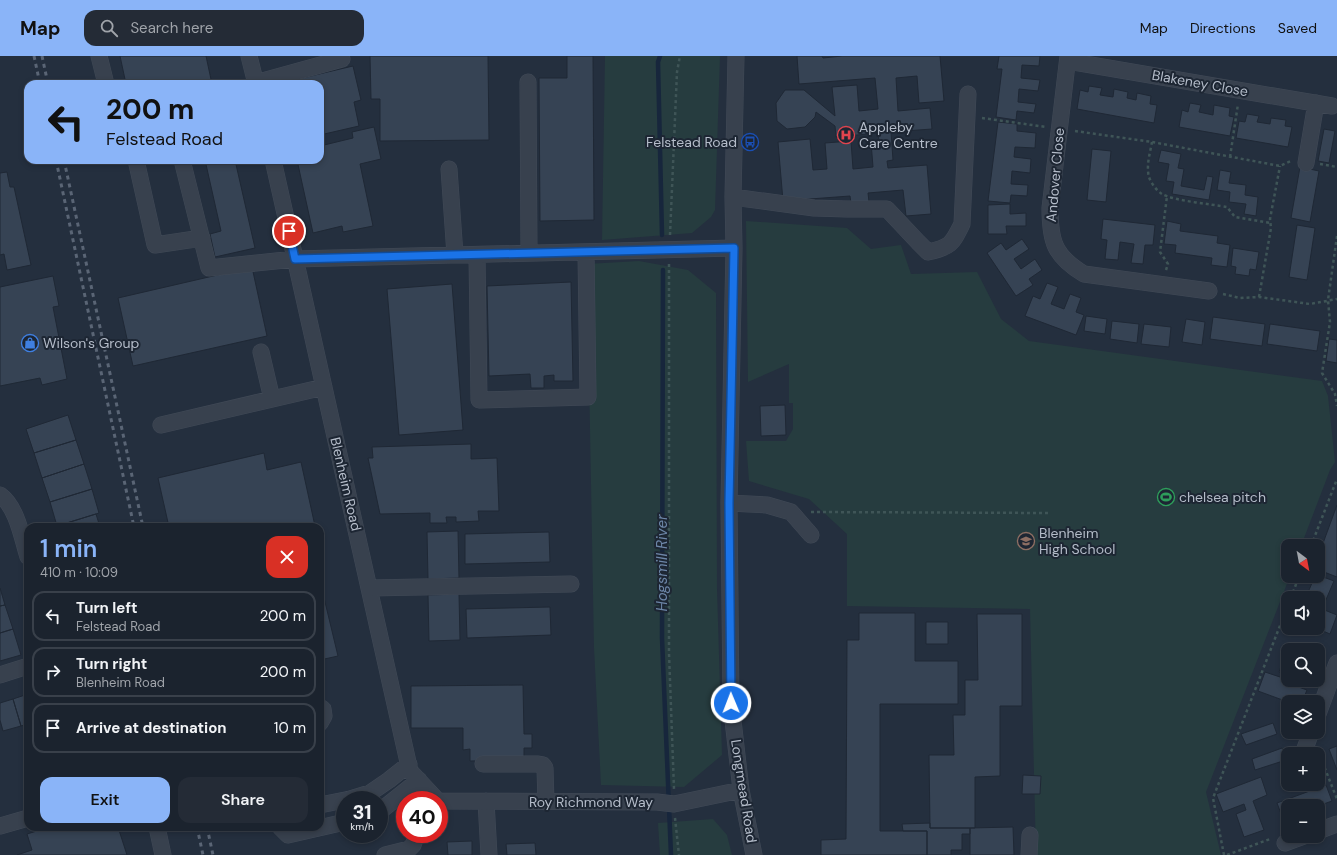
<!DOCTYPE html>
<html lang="en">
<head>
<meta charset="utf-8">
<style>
	body { margin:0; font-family:"DM Sans",sans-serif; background:#242b36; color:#f1f3f6; height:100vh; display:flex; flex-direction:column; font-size:15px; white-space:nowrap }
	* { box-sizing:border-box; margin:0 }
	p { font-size:13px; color:#a0a4aa }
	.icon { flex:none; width:22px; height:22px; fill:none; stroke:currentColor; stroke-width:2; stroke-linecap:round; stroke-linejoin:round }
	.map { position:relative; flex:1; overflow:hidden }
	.side { position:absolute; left:24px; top:467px; width:300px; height:308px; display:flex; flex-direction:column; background:#1b232e; border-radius:12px; box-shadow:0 2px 6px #0003,0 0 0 1px #39404a }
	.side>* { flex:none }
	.top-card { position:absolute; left:24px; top:24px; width:300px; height:84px; border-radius:12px; box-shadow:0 2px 6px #0003,0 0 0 1px #39404a; background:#8ab4f8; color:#111; overflow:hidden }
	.needle { width:26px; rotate:148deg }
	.tools { position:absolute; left:1281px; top:483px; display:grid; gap:8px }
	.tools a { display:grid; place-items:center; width:44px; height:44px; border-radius:8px; background:#1b232e; box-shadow:0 2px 6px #0003,0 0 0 1px #39404a; font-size:20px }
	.speed { position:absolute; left:336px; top:735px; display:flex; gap:8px; font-size:20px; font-weight:700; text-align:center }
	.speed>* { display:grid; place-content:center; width:52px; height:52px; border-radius:50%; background:#1b232e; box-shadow:0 2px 6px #0003,0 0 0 1px #39404a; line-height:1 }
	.speed small { font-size:10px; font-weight:400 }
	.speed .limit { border:6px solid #d22; background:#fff; color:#111 }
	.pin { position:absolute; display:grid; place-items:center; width:34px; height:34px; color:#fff; margin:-17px; border:2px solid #fff; border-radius:50%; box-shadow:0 1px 4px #0007 }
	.me { position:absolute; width:44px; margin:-22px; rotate:359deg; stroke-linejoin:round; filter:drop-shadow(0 0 3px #0008) }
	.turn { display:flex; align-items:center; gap:14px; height:84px; padding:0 16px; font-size:18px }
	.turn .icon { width:52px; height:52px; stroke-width:2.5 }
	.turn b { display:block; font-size:28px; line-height:34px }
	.round { display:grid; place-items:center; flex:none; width:42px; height:42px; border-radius:12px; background:#242b36 }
	.headline { display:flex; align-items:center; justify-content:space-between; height:68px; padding:0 16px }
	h1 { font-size:24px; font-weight:600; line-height:30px; color:#8ab4f8 }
	.primary-button { display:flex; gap:8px; margin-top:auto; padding:8px 16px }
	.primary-button a { flex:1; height:46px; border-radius:12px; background:#8ab4f8; color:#111; font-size:16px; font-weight:600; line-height:46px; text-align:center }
	.primary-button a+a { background:#242b36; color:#f1f3f6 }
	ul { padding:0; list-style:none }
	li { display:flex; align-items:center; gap:12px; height:50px; margin:0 8px 6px; padding:0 8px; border:2px solid #39404a; border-radius:12px }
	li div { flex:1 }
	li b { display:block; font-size:15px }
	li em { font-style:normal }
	header { display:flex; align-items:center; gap:24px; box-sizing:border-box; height:56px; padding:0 20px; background:#8ab4f8; color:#111 }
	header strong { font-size:19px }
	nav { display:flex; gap:22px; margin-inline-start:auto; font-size:14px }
	.search { width:280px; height:36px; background:#242b36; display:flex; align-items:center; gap:10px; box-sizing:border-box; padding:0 14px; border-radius:12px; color:#a0a4aa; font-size:15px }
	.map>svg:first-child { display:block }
	.green { fill:#263c3f }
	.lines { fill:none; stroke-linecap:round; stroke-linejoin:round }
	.stream { stroke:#17263c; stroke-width:4.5 }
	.building { fill:#364354; stroke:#1f2835 }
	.minor-casing { stroke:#414a57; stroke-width:17 }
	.path { stroke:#3f5557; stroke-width:2.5; stroke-dasharray:3 3; stroke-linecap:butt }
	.minor { stroke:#38414e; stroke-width:16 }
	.rail { stroke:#5a6575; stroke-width:3; stroke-dasharray:4 4; stroke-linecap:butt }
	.route-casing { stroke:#114b97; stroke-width:10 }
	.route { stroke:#1a73e8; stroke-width:7 }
	.labels { text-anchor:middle; stroke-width:4; stroke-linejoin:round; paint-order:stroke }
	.street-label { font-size:14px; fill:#b4bcc9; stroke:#1d2633 }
	.poi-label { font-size:14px; fill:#b4bcc9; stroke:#1d2633; text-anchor:start }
	.water-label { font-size:15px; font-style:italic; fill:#6d86a8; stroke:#1d2633 }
</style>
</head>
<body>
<header>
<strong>Map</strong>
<div class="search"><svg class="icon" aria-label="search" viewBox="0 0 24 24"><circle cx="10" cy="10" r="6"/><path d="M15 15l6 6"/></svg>Search here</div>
<nav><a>Map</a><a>Directions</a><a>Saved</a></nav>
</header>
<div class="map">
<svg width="1337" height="799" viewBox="0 0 1337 799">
	<rect width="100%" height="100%" fill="#242f3e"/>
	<path class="green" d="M605,0H720L715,154L711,161L692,177L602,184Z
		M746,165L847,172L871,193L901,189L911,218L977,216L1001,263L1029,285L1322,325L1328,340L1335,406L1330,414L1301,490H1288V520H1290L1206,736L1221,799H1036L1030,553L847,550V478L809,443L749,425L746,385H786L793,373V347H789V308L748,326Z
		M639,205L688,214L716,237L717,533L722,699L684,731L601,729L594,592L587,208Z
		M713,763L727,779L732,799H660L658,767Z"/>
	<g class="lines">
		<path class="stream" d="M660,0L658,6L662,179
			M663,214L662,582L671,799"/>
	</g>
	<path class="building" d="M120,0H206L212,28H126Z
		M370,0H488L489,84L380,85V43H371Z
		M567,0H593L594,164L540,165L539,22H567Z
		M797,0H822L823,2L842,0H940L944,45L919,47L917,20L896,22L898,55L930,52L932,73L891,76L893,104L887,105L888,112L927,109L931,158L906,160L903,134L868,137L869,146L851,147L850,140L783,145L778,86L810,83L813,114L827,113L825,87L851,85L853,113L873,111L871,86L879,85L878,77L836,81L835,70L816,56L815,61L805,71L787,73L777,65L776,47L785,34H804L835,60L832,31L857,29L859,55L878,53L875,22L799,28Z
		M999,0H1040L1039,10L1022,9L1021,22L1040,24L1038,35L1019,33L1018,46L1036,48L1034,57L1017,55L1016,64L996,61L1002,13H997Z
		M353,10L361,44L354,46L359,70L320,79V28H277Z
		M1089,30L1102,32L1100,39L1113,41L1114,33L1128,36L1127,42L1136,44L1137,37L1151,40L1150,48L1157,49L1154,67L1077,53L1080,34L1088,36Z
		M1190,47L1201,49L1199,56L1213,59L1214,49L1230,52L1229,60L1234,61L1230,80L1179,71L1182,54L1188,56Z
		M1247,58L1259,60L1257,66L1270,68L1271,62L1286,64L1285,70L1292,71L1288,91L1236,82L1239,65L1245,66Z
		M998,66L1017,68V75L1036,77L1035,92L1015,91L1014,101L1031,103L1030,117L1012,115L1011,128L1028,129L1027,140L1011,139L1010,147L988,145Z
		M374,71L381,103L360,108L373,170L343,176L342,170L313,177L297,104H320V90L353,82L352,76Z
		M1324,73L1335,75L1329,107L1318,105Z
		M1092,93L1111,95L1106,146L1087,144Z
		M1161,94L1181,98L1178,112L1184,113L1181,130L1204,134L1207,120L1213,121L1209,144L1172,138L1174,126L1166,125L1169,108L1158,106Z
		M205,104H235L255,192L215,201L210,178L221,175Z
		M1300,111L1319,115L1310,166L1291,162Z
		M1220,114L1231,116L1229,127L1246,129L1245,139L1258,141L1256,160L1244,158L1246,148L1229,146L1230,136L1217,134Z
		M7,116L10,131H14L31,209L7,214L4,198L0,199V117Z
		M1010,148V158L1026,157V170H1006L1007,178H988V149Z
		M1103,163L1155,169L1153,189H1145L1143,208L1131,207L1134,188L1120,186L1118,204L1105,203L1107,184L1101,183Z
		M1167,165L1181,168L1180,175L1218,180L1217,187L1230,189L1227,211L1211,209L1212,202L1175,197L1176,189L1164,188Z
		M1297,169L1315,172L1307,224L1289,221Z
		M1022,183L1029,193L1014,203L1021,213L1035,203L1042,214L1029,223L1033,229L1016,240L987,197L1001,187L1006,194Z
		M1233,192L1259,196L1256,214L1250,213L1249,220L1235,218L1236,211L1231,210Z
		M252,211L267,280L133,310L118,242Z
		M53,220L59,250L53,251L67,323L42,329L40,322L0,330V231Z
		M571,226L573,325H554V319L544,320V332H531L530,318L489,320L487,230Z
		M1047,227L1058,231L1051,248L1064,253L1070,238L1081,242L1076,256L1084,259L1076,279L1025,260L1033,240L1040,243Z
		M452,228L463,374L399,379L387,233Z
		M1086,260L1107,263L1105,278L1084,275Z
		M1213,261L1265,268L1262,290L1210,283Z
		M1186,263L1205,266L1202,289L1182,286Z
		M1112,265L1139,268L1137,287L1110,283Z
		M1144,268L1171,271L1169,291L1141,288Z
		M1270,268L1320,275L1317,295L1267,288Z
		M1329,283L1337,284V307L1326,305Z
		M785,349L786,379L761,380L760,350Z
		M68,359L76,384L34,397L26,373Z
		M76,384L84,408L42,422L34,397Z
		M471,388V403L497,402L499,455H478L479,465L456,466V461H446L447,467H430V457L380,458L368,402H373L372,391Z
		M264,397L267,414L301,406L315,470L309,471H169L158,422Z
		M84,408L92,433L50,446L42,422Z
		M92,433L99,457L57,470L50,446Z
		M1337,449V521L1324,516L1325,512L1318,510V501Z
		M96,458L100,471H57V470Z
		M458,475L459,522L428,523L427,476Z
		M549,476L550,506L465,508V478Z
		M1318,519L1334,525L1322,553L1337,559L1330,578L1316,572H1318V542L1306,541L1315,520Z
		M320,525L338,600L320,604Z
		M0,532L5,549L0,550Z
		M459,538L460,584L429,585L428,539Z
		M5,549L13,573L0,577V550Z
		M550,551L551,579L467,582L466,553Z
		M859,557H915V605H958V648H880V775H927V799H821V784L846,783L847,584H859Z
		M977,558H1022V650H1000V720L975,721V772H930L929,699H954L953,659H965V624H978Z
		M926,566H948V588H926Z
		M13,573L21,599L0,605V577Z
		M1287,594H1288V624H1295L1293,629L1307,634L1302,646H1288L1258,635L1265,616L1286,623L1287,620L1279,616Z
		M523,629L524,678H532V692H524V704L470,705V693L463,694V672H411V630Z
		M28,638V668L21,670L13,643Z
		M13,643L21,670L3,675L0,664V647Z
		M1273,667L1277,678L1246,689L1241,678Z
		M1337,690V714L1329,693Z
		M1282,692L1286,704L1255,714L1252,703Z
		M1023,719L1041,720L1040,738H1022Z
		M1261,721L1267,739L1253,745L1264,774L1244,781L1236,758L1246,754L1244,748L1223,756L1216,738Z
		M1326,729L1332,745L1318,750H1288V761L1283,763L1277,747Z
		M930,767V772H970V778H962V794H951V799H927V775H903L902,768Z
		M50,771H118L127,799H17L32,794L27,778Z
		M1013,771L1014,799H970V772Z
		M472,785V799H448L447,786Z
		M535,787L536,799H507L506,788Z"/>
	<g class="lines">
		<g class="minor-casing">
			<path id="minor" d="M99,0L106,28
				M249,0L256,28
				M736,0L733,141L734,192L729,447L731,647L741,734L754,799
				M1068,0L1050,152C1050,185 1054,200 1084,218L1209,235
				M1068,5L1332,50
				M528,26L529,197
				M255,27L342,3
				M136,104L155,189L202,182
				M182,104L209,212L295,203L734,192
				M273,104L410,715L437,744
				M1306,107L1316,47
				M449,113L455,199
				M733,141L814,152L847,153H887L918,186L928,196C951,191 952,188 962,168L968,38
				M477,199L479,344L588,341L586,196
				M261,296L272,343
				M161,369L324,331
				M0,439C17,451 22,482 28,501
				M729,447L767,449L791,456L811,479
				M370,532L571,528
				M0,619L28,610
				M320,651L323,653L324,660L320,667
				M1318,658L1337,607
				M1303,698L1311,676
				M483,708H537L543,709L545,712L546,746
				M347,744L370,737L389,724L409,708
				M439,745L657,746L674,748L741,734
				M486,745L489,799
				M320,749L345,744
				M379,756L419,724
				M0,770L28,762
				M157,771L163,799
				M280,771L288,779L345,766
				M1318,775L1337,768
				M1285,787L1304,780
				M385,799L409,793L413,789L417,778
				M1029,799L1030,779"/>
		</g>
		<path class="path" d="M982,62L1046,71
			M1075,75L1152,86L1280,110L1291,105
			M1152,86C1150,97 1146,110 1149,121C1151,127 1156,134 1162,138C1174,145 1211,148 1227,151L1235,161L1270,167
			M1230,101L1238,48
			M1320,108L1337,111
			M670,179L677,16L680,0
			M1337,180L1328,244L1330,266L1322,317L1335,338L1337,350
			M669,208V597L674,733
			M1166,214L1168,208L1160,196L1167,140
			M1223,238L1240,242L1259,241L1310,248L1337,243
			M1259,241L1271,172L1270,163L1280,110
			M811,456L1048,457
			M1311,490L1337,423
			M1291,542L1299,520
			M1318,702L1322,705L1337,743
			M675,762L679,799
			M1224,799L1213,742L1288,549
			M1227,799L1270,783"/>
		<use href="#minor" class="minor"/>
		<path class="rail" d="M34,0L40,28
			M42,0L48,28
			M56,104L134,471
			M64,104L143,471
			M197,771L203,799
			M207,771L213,799"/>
	</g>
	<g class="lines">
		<g class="route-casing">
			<path id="route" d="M289,175L295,203L734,192L729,447L731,647"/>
		</g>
		<use href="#route" class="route"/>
	</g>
	<defs>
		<g id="hospital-ring" transform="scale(0.9)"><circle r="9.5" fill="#1d2633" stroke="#e0444e" stroke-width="1.5"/><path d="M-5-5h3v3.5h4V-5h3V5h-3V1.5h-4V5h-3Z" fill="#e0444e"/></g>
		<g id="bus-ring" transform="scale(0.9)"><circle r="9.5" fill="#1d2633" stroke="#1a4fb4" stroke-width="1.5"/><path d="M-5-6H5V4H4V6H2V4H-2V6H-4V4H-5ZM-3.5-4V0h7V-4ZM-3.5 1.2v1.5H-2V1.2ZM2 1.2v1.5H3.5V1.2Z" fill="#1a4fb4"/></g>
		<g id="shop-ring" transform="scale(0.9)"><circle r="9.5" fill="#1d2633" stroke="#3f7fe0" stroke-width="1.5"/><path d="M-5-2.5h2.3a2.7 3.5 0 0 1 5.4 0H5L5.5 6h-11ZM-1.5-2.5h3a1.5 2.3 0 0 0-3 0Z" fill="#3f7fe0"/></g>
		<g id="stadium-ring" transform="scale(0.9)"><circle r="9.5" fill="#1d2633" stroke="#2e9e5b" stroke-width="1.5"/><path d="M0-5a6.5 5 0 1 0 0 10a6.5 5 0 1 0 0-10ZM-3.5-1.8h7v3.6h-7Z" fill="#2e9e5b"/></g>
		<g id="school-ring" transform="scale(0.9)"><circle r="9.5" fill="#1d2633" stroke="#8d6e63" stroke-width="1.5"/><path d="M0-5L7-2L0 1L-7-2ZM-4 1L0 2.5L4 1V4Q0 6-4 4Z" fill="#8d6e63"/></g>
	</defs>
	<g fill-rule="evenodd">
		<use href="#hospital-ring" x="846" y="79"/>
		<use href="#bus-ring" x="750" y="86"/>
		<use href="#shop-ring" x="30" y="287"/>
		<use href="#stadium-ring" x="1166" y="441"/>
		<use href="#school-ring" x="1026" y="485"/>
	</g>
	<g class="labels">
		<g class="street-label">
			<text transform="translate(1200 27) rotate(10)" y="5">Blakeney Close</text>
			<text transform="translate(1055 119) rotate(-85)" y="5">Andover Close</text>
			<text transform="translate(346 428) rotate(77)" y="5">Blenheim Road</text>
			<text transform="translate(744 735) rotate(81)" y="5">Longmead Road</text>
			<text x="591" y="751">Roy Richmond Way</text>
		</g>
		<g class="poi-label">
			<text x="859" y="76">Appleby<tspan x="859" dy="16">Care Centre</tspan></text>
			<text x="737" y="91" text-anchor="end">Felstead Road</text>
			<text x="43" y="292">Wilson's Group</text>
			<text x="1179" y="446">chelsea pitch</text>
			<text x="1039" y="482">Blenheim<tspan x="1039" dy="16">High School</tspan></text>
		</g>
		<g class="water-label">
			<text transform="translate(662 507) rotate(-90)" y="5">Hogsmill River</text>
		</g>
	</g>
</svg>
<div class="tools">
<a><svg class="needle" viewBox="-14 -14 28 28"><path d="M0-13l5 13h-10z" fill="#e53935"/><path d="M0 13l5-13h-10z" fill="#a0a4aa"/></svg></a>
<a><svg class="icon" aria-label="sound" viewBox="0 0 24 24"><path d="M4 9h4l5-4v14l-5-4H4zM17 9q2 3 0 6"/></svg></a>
<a><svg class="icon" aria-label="search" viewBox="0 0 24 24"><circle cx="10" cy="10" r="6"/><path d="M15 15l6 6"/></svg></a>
<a><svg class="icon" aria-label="layers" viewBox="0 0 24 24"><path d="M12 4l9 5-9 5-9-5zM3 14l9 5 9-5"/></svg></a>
<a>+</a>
<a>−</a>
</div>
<div class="speed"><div>31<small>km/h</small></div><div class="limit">40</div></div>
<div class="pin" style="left:289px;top:175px;background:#d93025"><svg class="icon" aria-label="arrive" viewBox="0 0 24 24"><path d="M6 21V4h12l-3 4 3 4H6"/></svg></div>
<svg class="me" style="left:731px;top:647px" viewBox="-20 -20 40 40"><circle r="17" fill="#1a73e8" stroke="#fff" stroke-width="3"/><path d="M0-11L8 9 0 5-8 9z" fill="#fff"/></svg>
<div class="top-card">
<div class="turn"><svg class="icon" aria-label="left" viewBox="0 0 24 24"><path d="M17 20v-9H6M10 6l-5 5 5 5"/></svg><div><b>200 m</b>Felstead Road</div></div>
</div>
<section class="side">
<div class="headline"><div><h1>1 min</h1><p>410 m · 10:09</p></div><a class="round" style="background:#d93025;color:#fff"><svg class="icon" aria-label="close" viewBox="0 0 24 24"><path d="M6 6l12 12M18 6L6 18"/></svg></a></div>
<ul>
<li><svg class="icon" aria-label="left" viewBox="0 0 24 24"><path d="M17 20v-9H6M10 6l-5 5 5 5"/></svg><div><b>Turn left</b><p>Felstead Road</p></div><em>200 m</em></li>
<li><svg class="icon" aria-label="right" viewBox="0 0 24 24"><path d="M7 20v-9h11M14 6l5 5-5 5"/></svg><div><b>Turn right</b><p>Blenheim Road</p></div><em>200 m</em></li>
<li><svg class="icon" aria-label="arrive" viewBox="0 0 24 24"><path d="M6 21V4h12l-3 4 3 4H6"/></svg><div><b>Arrive at destination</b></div><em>10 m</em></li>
</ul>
<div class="primary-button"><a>Exit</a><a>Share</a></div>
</section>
</div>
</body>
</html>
